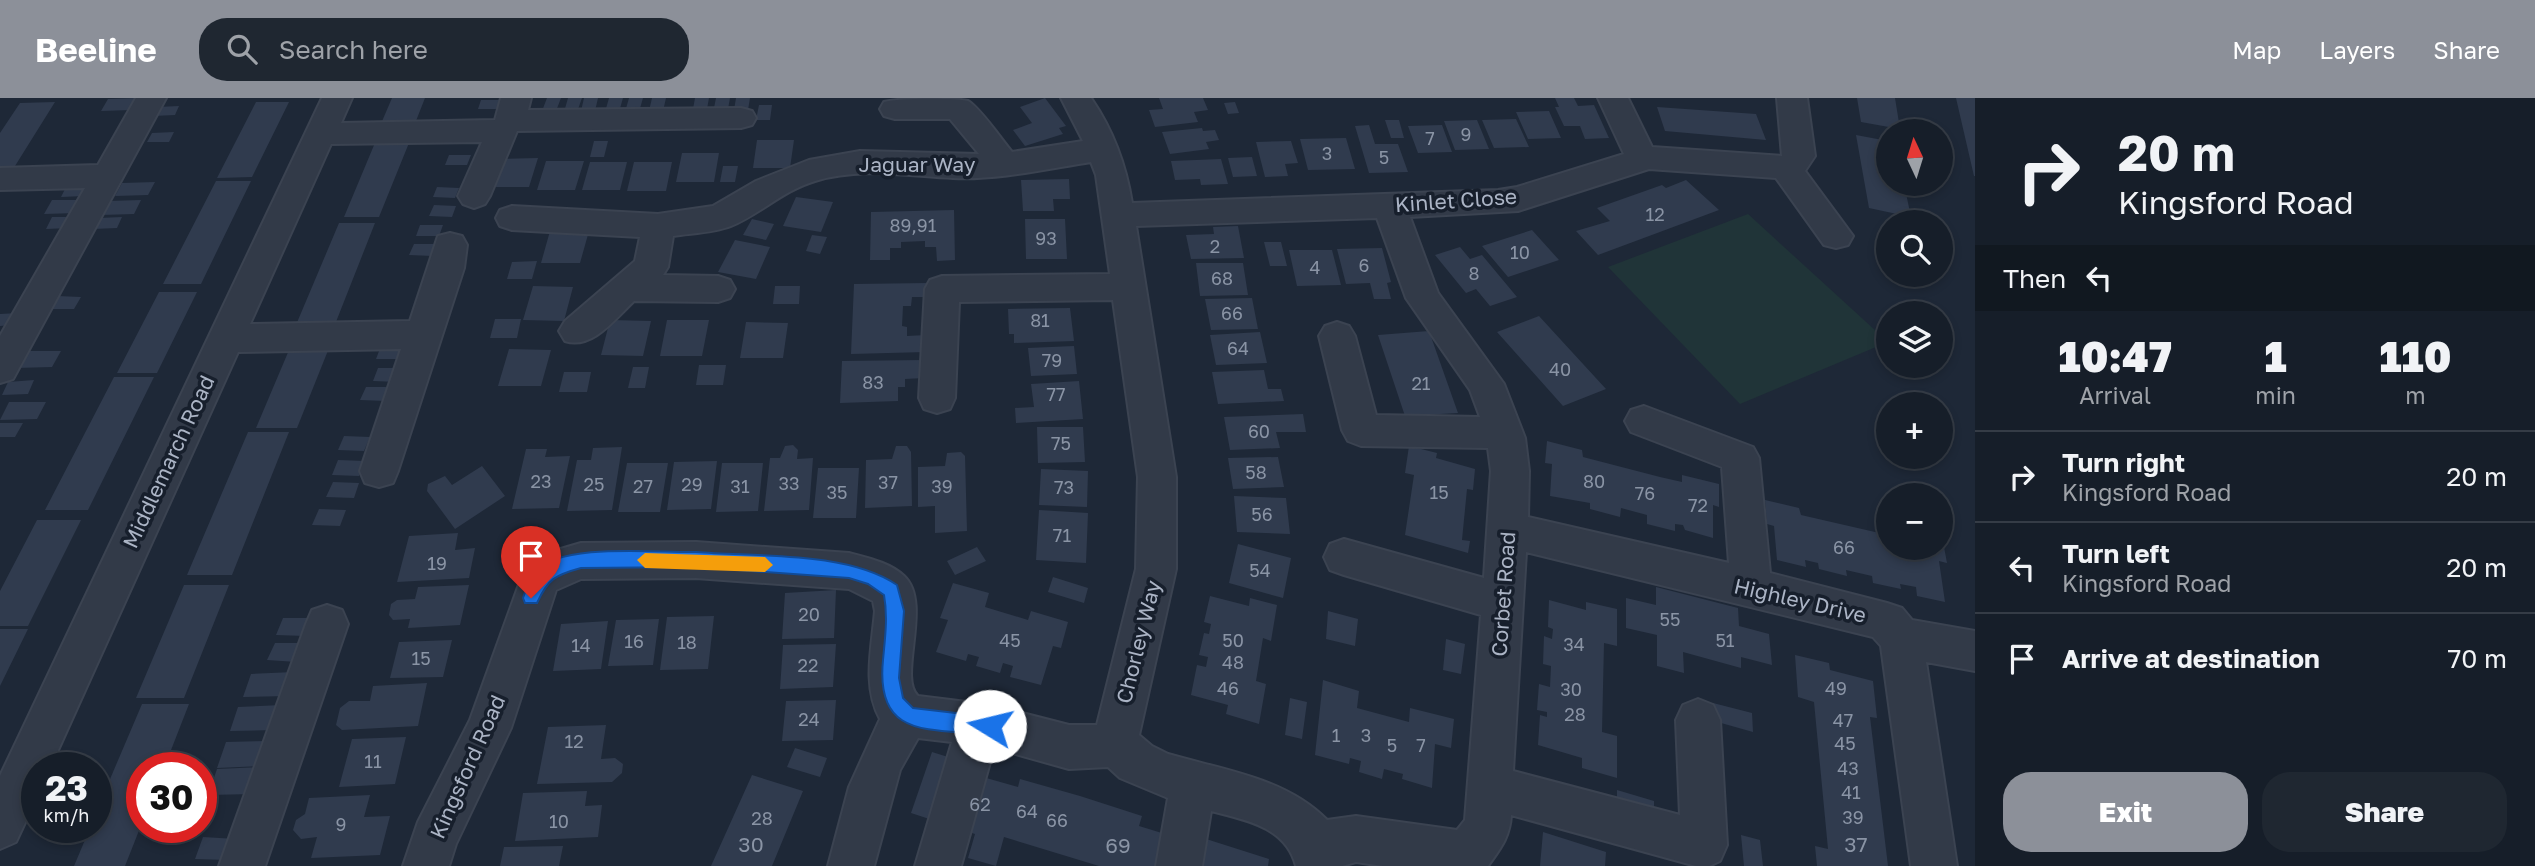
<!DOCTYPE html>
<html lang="en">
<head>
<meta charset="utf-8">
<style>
	body { margin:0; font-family:"Golos Text",sans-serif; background:#1f2731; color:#f1f3f6; height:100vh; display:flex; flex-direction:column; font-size:26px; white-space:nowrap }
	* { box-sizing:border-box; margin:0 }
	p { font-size:23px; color:#9ea2a8 }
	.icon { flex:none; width:38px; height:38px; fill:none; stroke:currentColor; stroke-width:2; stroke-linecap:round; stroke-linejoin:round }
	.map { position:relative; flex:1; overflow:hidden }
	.details { display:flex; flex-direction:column; background:#161e29; width:560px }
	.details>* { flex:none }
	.guide { background:#161e29; color:#f1f3f6; overflow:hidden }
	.needle { width:46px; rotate:356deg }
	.tools { position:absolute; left:1876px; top:21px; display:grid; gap:14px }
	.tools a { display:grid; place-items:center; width:77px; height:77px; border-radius:50%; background:#161e29; box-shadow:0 4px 10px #0003,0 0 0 2px #353c46; font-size:35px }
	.speed { position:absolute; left:21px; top:654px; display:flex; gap:14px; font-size:35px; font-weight:700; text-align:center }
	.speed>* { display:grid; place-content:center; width:91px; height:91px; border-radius:50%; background:#161e29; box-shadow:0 4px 10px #0003,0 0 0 2px #353c46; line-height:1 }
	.speed small { font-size:18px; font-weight:400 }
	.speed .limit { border:10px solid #d22; background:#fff; color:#111 }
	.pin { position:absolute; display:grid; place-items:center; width:60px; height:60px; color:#fff; margin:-72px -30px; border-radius:50% 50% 50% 0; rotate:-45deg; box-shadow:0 0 7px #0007 }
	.pin .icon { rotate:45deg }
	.me { position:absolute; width:77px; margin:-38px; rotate:279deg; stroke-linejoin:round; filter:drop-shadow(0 0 5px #0008) }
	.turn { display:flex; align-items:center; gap:24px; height:147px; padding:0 28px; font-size:32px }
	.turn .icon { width:91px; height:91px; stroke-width:2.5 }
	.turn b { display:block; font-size:49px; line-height:60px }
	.then { display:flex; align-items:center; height:66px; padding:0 28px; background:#0003; gap:14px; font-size:26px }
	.eta { display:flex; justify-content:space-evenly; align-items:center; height:119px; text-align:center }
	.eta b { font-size:42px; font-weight:800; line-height:49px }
	.button { display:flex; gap:14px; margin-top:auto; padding:14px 28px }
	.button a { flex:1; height:80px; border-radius:28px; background:#8c9099; color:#fff; font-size:28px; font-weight:800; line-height:80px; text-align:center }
	.button a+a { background:#1f2731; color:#f1f3f6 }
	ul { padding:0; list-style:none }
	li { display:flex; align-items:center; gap:21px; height:91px; padding:0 28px; border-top:2px solid #353c46 }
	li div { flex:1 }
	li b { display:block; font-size:26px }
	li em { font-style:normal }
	header { display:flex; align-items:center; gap:42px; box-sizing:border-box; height:98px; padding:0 35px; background:#8c9099; color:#fff }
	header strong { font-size:33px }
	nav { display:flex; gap:38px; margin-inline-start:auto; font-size:24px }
	.search { width:490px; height:63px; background:#1f2731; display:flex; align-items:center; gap:18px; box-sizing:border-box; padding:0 24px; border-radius:28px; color:#9ea2a8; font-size:26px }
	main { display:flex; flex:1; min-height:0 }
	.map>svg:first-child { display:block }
	.green { fill:#203438 }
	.building { fill:#303b4e }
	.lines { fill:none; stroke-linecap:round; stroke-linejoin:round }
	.minor-casing { stroke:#3b4351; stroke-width:4 }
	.minor { fill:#323a48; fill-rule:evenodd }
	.route { fill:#1a73e8; stroke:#114b97; stroke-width:2 }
	.slow { fill:#f59e0b }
	.labels { text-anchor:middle; stroke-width:7; stroke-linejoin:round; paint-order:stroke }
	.number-label { font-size:18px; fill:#8a94a5 }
	.street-label { font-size:21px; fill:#abb4c5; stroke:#171f2c }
	.near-number-label { font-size:21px; fill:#8a94a5 }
</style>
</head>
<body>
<header>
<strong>Beeline</strong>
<div class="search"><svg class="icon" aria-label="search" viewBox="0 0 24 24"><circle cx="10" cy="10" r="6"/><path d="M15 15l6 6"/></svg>Search here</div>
<nav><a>Map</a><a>Layers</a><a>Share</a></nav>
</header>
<main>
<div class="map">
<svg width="1975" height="768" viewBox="0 0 1975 768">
	<rect width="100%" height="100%" fill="#1e2837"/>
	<path class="green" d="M1748,116L1888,244L1740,306L1608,169Z"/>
	<path class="building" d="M138,0L131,12L101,13L108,1Z
		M392,0H425L414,28H380Z
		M547,0H561L556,13H542Z
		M568,0H582L577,14H564Z
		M584,0H598L595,13H581Z
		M609,0H623L619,14H605Z
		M629,0H643L639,14H625Z
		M652,0H666L663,13H649Z
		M695,0H709L707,11H693Z
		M716,0H730L728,11L714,10Z
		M736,0H750L748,12H734Z
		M1045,0L1066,28L1059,30L1063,36L1025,48L1013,32L1032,25L1020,9Z
		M1159,0H1203L1208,12L1194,14L1198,24L1155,29L1149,12L1163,11Z
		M1555,0H1574L1578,8L1594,7L1609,40L1585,41L1580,28H1564L1555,9H1559Z
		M1857,0H1895L1900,31L1861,24Z
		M1956,0H1975V78H1974Z
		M481,2H502L499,11H478Z
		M55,4L10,76L0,77V35L20,5Z
		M256,4H289L252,79L217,80Z
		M1235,4L1239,15L1228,16L1224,5Z
		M759,7H772L770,22H756Z
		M179,8L175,17L153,18L157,9Z
		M1657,9L1756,16L1766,42L1665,33Z
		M1549,13L1561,40L1528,41L1516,14Z
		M1516,21L1529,49L1494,50L1482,22Z
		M1385,22H1399L1404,40H1391Z
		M1477,22L1489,51L1455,52L1444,23Z
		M1369,27L1375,46H1398L1408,74L1369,75L1355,28Z
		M1442,27L1452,54L1418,55L1408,28Z
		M1202,30L1203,33L1215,32L1219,42L1206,44L1209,51L1170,56L1162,34Z
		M174,34L169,44H147L152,35Z
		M1856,37L1888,43V86H1904L1911,119L1869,110Z
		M377,40H411L379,119H344Z
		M1346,40L1355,71L1308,72L1300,41Z
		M757,42H794L790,70H753Z
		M594,43H608L604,59H590Z
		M1291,43L1298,65L1285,66L1288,78L1265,79L1256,44Z
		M682,55H719L714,84H676Z
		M449,57H471L467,67H445Z
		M1252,59L1257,78L1233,79L1228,60Z
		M538,60L529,89H491L500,61Z
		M1221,61L1228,86L1201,87L1200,81L1175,82L1171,63Z
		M546,63H584L575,92H537Z
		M590,64H627L620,92H582Z
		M634,64H672L666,93H627Z
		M723,68H738L735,84H720Z
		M1069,81L1070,101H1053L1054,113H1023L1021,82Z
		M1686,82L1719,112L1598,157L1576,133L1610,123L1597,110L1662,87L1666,90Z
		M216,83H251L201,186H163Z
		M155,84L148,97L115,98L122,85Z
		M89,88L84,98L61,99L66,89Z
		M437,89L459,90L455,100L433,99Z
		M796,99L833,104L821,134L783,128Z
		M52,102H85L77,115L44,116Z
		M141,102L134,116L101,117L108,103Z
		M434,107L456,108L452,119L429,118Z
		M954,112L955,162L937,163L936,149H925V143L901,144V150H890V162H870L871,114Z
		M52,119H75L69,130L46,131Z
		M122,119L117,130L93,131L99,120Z
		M752,121L774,126L766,142L743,137Z
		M1025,121H1065L1067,161H1026Z
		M339,125H375L332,234H293Z
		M420,127H443L439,138H416Z
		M1238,128L1244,160L1191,161L1186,137L1214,136L1213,129Z
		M1532,132L1559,162L1508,179L1482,148Z
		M550,133H589L580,165H541Z
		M812,137L827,139L820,156L806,153Z
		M735,142L770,149L756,181L718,174Z
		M1264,144H1281L1287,168H1270Z
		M414,146H437L433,158L409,157Z
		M1460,149L1470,161L1482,157L1517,199L1490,208L1476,191L1466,195L1435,157Z
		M1382,150L1391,184L1387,185L1391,201H1374L1370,185L1346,186L1337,151Z
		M1289,152H1332L1341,187L1297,188Z
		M537,163L532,181H507L512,164Z
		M1196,165H1243L1248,197L1200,198Z
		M929,185V199H912L911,208H903L902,228L907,229V238L926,237V254L851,256L854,186Z
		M533,188L573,189L564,223L523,222Z
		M775,188H800L799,206H773Z
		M159,194H197L157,275H117Z
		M57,198L81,199L74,211H50Z
		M1252,200L1258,231L1211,232L1205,201Z
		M1070,210L1074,243L1014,245V236H1009L1008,211Z
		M19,215L13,227L0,228V216Z
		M1539,218L1572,254L1606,291L1563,308L1497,234Z
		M495,221H521L517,240H490Z
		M610,222L651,223L643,258L601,257Z
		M667,222H709L702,258H660Z
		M746,224L788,225L783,260H740Z
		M1429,233L1458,315L1405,318L1378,237Z
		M1260,234L1267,265L1216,267L1210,237Z
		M292,245H331L297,330H256Z
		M381,248H406L401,261H376Z
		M1074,248L1077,276L1031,278L1028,250Z
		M509,251L551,252L541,288H498Z
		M24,253H61L52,269L15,270Z
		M924,262V280L905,281V289H898V303L840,305L842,263Z
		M699,267H726L723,287H696Z
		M633,269H649L645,290H628Z
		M378,270H403L398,284L373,283Z
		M1264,272L1268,291H1281L1284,303L1218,306L1212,274Z
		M564,274H591L587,294H559Z
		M114,279H154L88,412H45Z
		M34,282L28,296L2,297L8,284Z
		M1079,283L1083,321L1016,325L1015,310L1034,309L1031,286Z
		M366,289H391L386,303L360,302Z
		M9,304H46L37,321L0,322Z
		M1303,316L1306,334H1276L1280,350L1230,352L1224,319Z
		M0,325H23L15,339H0Z
		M1037,329H1083L1085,364L1038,365Z
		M248,334H289L232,477H187Z
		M344,338L370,339L364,353L338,352Z
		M1547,343L1582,352L1583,359L1660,379L1682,384V377L1719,386V409L1713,407V440L1685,432L1683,427L1675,426V433L1647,426V417L1621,410L1620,419L1590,411V405L1550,398L1552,366L1545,365Z
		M793,347L798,352L797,361L813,360L809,412L764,413L770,360H780L785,348Z
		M896,348H907L911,354L912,408L865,410L866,362L892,361Z
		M1409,348L1437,355L1436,360L1475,371L1473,392L1467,391L1462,442L1470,443L1468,455L1405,437L1414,377L1405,375Z
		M622,349L612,412L567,413L577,362H591L593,350Z
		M526,351H547L545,359L570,358L559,410L512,411Z
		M961,354L965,358L967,433L935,435V408L918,409V369L945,368L947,355Z
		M1278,359L1284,389L1233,391L1228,360Z
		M338,362L365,363L359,378L332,377Z
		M717,363L711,411L667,412L674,364Z
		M627,365H668L660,414H618Z
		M722,365H763L758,413L716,414Z
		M482,368L505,398L455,431L427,393L428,386L445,378L452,387Z
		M818,370H859L856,420H813Z
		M1041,371L1088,373L1087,409L1039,407Z
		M333,384L359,385L354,400L326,399Z
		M1234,398L1286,400L1290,436L1237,434Z
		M1765,402L1799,410L1801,417L1888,437V450H1941L1942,438L1947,465L1939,463L1945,504L1917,498L1916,489L1900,486L1901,491L1873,485L1872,478L1846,472L1847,478L1819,471L1818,465L1805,462L1806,469L1777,462L1774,428L1767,426Z
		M319,411L346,412L340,428L312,427Z
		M1039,412L1088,415L1086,465L1036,462Z
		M37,422H81L28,528H0V493Z
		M458,435L455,452L475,450L469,480L397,484L409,438Z
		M1238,446L1291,460L1283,500L1229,485Z
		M977,449L986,463L955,477L947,463Z
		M1053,479L1088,490L1084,505L1048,494Z
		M953,485L989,495L985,509L1028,522L1031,513L1068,524L1061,550L1053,548L1041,587L1010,579L1013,568L1003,565L1000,575L976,568L979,559L968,556L966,563L936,554L948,522L940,520Z
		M184,487H229L184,600H136Z
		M469,487L460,527L408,530L410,521L393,522L389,517L391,506L397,502L415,501L418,489Z
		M1656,489L1738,510L1739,528L1769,536L1772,567L1741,559V570L1683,554L1684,575L1657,568V537L1626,530V500L1656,507Z
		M836,492L834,540L782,541L785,495Z
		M1210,498L1249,508L1250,500L1277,507L1271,543L1263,540L1256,583L1266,586L1259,626L1226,616L1228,607L1191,597L1197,567L1206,569L1208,559L1199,557L1204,535L1209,536L1211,526L1204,524Z
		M1549,502L1586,512V504L1617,511V548L1604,545L1602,634L1617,638V680L1582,670V660L1538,647L1540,617L1547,619V614L1537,612L1539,586L1550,589L1551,568L1543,566L1544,538L1552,541L1553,531L1548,529Z
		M1328,513L1358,521L1355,548L1326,541Z
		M714,518L708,571L660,572L667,519Z
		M283,520H312L305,538L276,537Z
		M659,521L653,567L608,568L616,522Z
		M608,523L601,571L553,573L561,526Z
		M0,531H28L0,588Z
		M1446,541L1465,546L1461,576L1443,572Z
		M452,542L443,579L390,580L399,544Z
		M275,545H304L297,564L267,562Z
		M836,546L833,589L780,591L783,547Z
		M1795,557L1829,565L1830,572L1873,583L1877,620L1870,619L1888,768H1817L1815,748L1828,751L1814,604L1798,599Z
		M294,574L287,598L243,599L251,576Z
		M1323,582L1359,593L1357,610L1409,624L1410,610L1454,621L1451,650L1435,646L1432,690L1402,681L1403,676L1384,671L1382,681L1359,674L1361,663L1350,660L1349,666L1315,657Z
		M427,585L418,628L342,632L336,627L340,610L349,603H370L373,588Z
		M1290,600L1307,604L1302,641L1285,637Z
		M836,602L833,642L782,643L786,603Z
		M1713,605L1752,615L1753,634L1714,623Z
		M142,606H189L164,670H142V725L125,768H74L90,730H96V714Z
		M282,607L274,632L230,633L238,609Z
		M606,627L601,661L615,660L623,666L622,675L612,684L537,686L548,629Z
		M406,639L395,686L339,689L352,641Z
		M270,643L262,668L217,670L226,644Z
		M795,650L827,660L820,679L787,669Z
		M932,654L961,663L958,672L1018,689L1020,681L1080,698L1142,718L1139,728L1201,747L1203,740L1269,761L1268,768H1099L1004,739L996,768L968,760L975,736L911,715Z
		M262,669L253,696L208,697L217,671Z
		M752,677L803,693L772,768H711Z
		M1617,692L1654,703V722L1617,711Z
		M587,693L585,708L602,707L598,739L515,743L523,695Z
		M370,697L364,719L390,718L380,757L311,760L317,739L301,741L293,732L296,722L305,716L309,700Z
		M1543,734L1606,754L1605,768H1540Z
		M1741,737L1760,742L1763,768H1744Z
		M203,739L236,741L227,762L195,761Z
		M563,748L559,768H500L504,749Z"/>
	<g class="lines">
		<g class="minor-casing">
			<path id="minor" d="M136,0H166L13,281L0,285V238L85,90L0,92V70L98,67Z
				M322,0H352L341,25L495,22L501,0H531L528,12L741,10L752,13L756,20L752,27L741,30L517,33L490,98L485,106L474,110L463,106L458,98L482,44L331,46L250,226L410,223L438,138L450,135L462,138L467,147L464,170L398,373L393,385L379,389L365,385L360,373L401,251L238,254L50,670H37V699L16,744L0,751V678Z
				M1061,0H1091C1113,32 1126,67 1132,105L1498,92L1517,89L1624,56L1598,0H1628L1652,49L1782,58L1777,0H1807L1815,58L1805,73L1853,138L1848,147L1836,150L1824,147L1776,80L1649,71L1518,113L1410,119L1438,195L1504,286L1525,340L1529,373L1528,419L1729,465L1722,369L1631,334L1625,323L1631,312L1644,308L1753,349L1759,360L1770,475L1887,505L1902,510L1912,522L1975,533V573L1926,564L1957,768H1911L1881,548L1873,539L1526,454L1513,673L1680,717L1676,622L1683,607L1698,601L1713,607L1720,622L1727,747L1720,763L1709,768H1696L1511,717C1510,739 1500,751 1488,768H1383L1356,764L1342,768H1296C1286,729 1246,722 1211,713L1202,768H1156L1168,700L1120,680L1108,669L1069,671L994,650L961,768H915L952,644L918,640L900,672L874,768H828L849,689L880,621C862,588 872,549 875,513L873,503L849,491L696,480L581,481L556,492L511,630L456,746L449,768H403L418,724L470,622L526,467L547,455L581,445L696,444L849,455C867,460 889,464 904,478C933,505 897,580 918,598L991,607L1069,627H1097L1136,471L1138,379L1113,202L959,204L955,300L950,311L937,315L924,311L919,300L925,191L930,182L942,178L1110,176L1096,77L1091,64C1046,71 999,82 953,80C907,78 861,69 815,83C784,92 760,116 731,128C713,135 692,135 673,138L668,169L663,177L718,178L730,182L735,191L730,200L718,204L634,203C615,221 592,252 565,243L559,233L565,223L635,163L640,139L512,132L500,128L496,120L500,112L512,108L658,116L713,108L756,83L809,62L860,53L979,56L950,21H895L884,18L880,11L884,4C899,0 955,0 968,3C981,11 1001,41 1012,54L1083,43ZM1377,120L1406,200L1470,292L1480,319L1376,317L1355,238L1349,228L1337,224L1325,228L1319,238L1342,332L1348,343L1361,348L1488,350L1491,373L1484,480L1344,441L1330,446L1324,459L1330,472L1344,477L1481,517L1465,722L1457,732L1356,718L1327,722C1286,680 1223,672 1168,656L1152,648L1139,637L1176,471V379L1136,128Z
				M327,507L342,512L348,526L265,768H219L306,526L312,512Z"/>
		</g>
		<use href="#minor" class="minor"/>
	</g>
	<path class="route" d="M696,454C757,459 847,453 897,487L904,513L899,580L903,600L913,610L990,619L997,621L1000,628L997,634L990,637C931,630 875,642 883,562C885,540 888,519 884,497L868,486L849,480L696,469L581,470C555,477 548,481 537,505H525L523,500C526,492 529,480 534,474C562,444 657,455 696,454Z"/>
	<path class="slow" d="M645,455L765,459L773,467L765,474L645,470L637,462Z"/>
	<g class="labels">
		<g class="number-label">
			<text x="1466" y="43">9</text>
			<text x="1430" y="47">7</text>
			<text x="1327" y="62">3</text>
			<text x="1384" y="66">5</text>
			<text x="1655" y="123">12</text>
			<text x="913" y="134">89,91</text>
			<text x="1046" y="147">93</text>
			<text x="1215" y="155">2</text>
			<text x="1520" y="161">10</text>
			<text x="1364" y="174">6</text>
			<text x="1315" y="176">4</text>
			<text x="1474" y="182">8</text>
			<text x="1222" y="187">68</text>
			<text x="1232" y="222">66</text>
			<text x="1040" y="229">81</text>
			<text x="1238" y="257">64</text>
			<text x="1052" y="269">79</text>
			<text x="1560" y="278">40</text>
			<text x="873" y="291">83</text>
			<text x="1421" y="292">21</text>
			<text x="1056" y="303">77</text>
			<text x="1259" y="340">60</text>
			<text x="1061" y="352">75</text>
			<text x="1256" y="381">58</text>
			<text x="541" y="390">23</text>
			<text x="1594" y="390">80</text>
			<text x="888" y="391">37</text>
			<text x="789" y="392">33</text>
			<text x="594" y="393">25</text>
			<text x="692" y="393">29</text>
			<text x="643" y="395">27</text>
			<text x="740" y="395">31</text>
			<text x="942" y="395">39</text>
			<text x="1064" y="396">73</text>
			<text x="837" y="401">35</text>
			<text x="1439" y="401">15</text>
			<text x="1645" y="402">76</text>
			<text x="1698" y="414">72</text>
			<text x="1262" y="423">56</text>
			<text x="1062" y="444">71</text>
			<text x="1844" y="456">66</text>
			<text x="437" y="472">19</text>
			<text x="1260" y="479">54</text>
			<text x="809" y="523">20</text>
			<text x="1670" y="528">55</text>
			<text x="1010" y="549">45</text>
			<text x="1233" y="549">50</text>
			<text x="1725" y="549">51</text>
			<text x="634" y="550">16</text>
			<text x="687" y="551">18</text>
			<text x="1574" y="553">34</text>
			<text x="581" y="554">14</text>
			<text x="421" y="567">15</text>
			<text x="1233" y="571">48</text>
			<text x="808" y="574">22</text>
			<text x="1228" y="597">46</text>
			<text x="1836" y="597">49</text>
			<text x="1571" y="598">30</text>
			<text x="1575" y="623">28</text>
			<text x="809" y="628">24</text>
			<text x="1843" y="629">47</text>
			<text x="1336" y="644">1</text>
			<text x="1366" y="644">3</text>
			<text x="574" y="650">12</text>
			<text x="1845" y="652">45</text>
			<text x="1392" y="654">5</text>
			<text x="1421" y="654">7</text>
			<text x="373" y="670">11</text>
			<text x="1848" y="677">43</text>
			<text x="1851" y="701">41</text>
			<text x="980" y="713">62</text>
			<text x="1027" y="720">64</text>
			<text x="1853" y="726">39</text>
			<text x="762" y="727">28</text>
			<text x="1057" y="729">66</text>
			<text x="559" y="730">10</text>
			<text x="341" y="733">9</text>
		</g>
		<g class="street-label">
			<text x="917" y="74">Jaguar Way</text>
			<text transform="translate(1456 103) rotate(-4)" y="7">Kinlet Close</text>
			<text transform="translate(169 364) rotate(-65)" y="7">Middlemarch Road</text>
			<text transform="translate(1504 496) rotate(-86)" y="7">Corbet Road</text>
			<text transform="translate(1800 503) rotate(13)" y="7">Highley Drive</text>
			<text transform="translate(1139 544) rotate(-76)" y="7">Chorley Way</text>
			<text transform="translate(468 669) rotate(-66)" y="7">Kingsford Road</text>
		</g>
		<g class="near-number-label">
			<text x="751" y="754">30</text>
			<text x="1856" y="754">37</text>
			<text x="1118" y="755">69</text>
		</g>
	</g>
</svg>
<div class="tools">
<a><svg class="needle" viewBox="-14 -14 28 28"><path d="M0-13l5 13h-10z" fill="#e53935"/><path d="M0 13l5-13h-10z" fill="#9ea2a8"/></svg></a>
<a><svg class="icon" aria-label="search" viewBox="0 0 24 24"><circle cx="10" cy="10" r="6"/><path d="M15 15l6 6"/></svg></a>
<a><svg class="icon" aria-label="layers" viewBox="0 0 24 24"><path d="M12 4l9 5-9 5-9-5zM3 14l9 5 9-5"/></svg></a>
<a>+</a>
<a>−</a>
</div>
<div class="speed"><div>23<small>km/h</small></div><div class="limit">30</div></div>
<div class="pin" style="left:531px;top:500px;background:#d93025"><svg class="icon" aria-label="arrive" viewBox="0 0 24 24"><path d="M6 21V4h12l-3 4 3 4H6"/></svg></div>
<svg class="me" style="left:990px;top:628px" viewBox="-20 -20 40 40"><circle r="19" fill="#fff"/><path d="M0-13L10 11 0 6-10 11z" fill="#1a73e8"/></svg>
</div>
<section class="details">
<div class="guide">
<div class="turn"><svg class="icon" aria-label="right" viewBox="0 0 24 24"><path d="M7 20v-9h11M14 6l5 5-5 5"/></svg><div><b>20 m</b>Kingsford Road</div></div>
<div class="then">Then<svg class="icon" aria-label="left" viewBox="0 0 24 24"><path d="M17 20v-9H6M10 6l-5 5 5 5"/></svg></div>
</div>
<div class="eta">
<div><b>10:47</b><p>Arrival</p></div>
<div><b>1</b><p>min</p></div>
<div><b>110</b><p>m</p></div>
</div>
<ul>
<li><svg class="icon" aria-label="right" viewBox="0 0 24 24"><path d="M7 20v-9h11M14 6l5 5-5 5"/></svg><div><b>Turn right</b><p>Kingsford Road</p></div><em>20 m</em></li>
<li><svg class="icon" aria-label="left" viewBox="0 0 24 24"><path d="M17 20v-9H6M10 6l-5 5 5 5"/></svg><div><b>Turn left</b><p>Kingsford Road</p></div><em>20 m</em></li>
<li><svg class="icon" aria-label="arrive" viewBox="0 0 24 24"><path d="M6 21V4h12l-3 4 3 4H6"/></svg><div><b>Arrive at destination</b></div><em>70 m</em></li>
</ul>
<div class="button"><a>Exit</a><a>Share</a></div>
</section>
</main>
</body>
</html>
